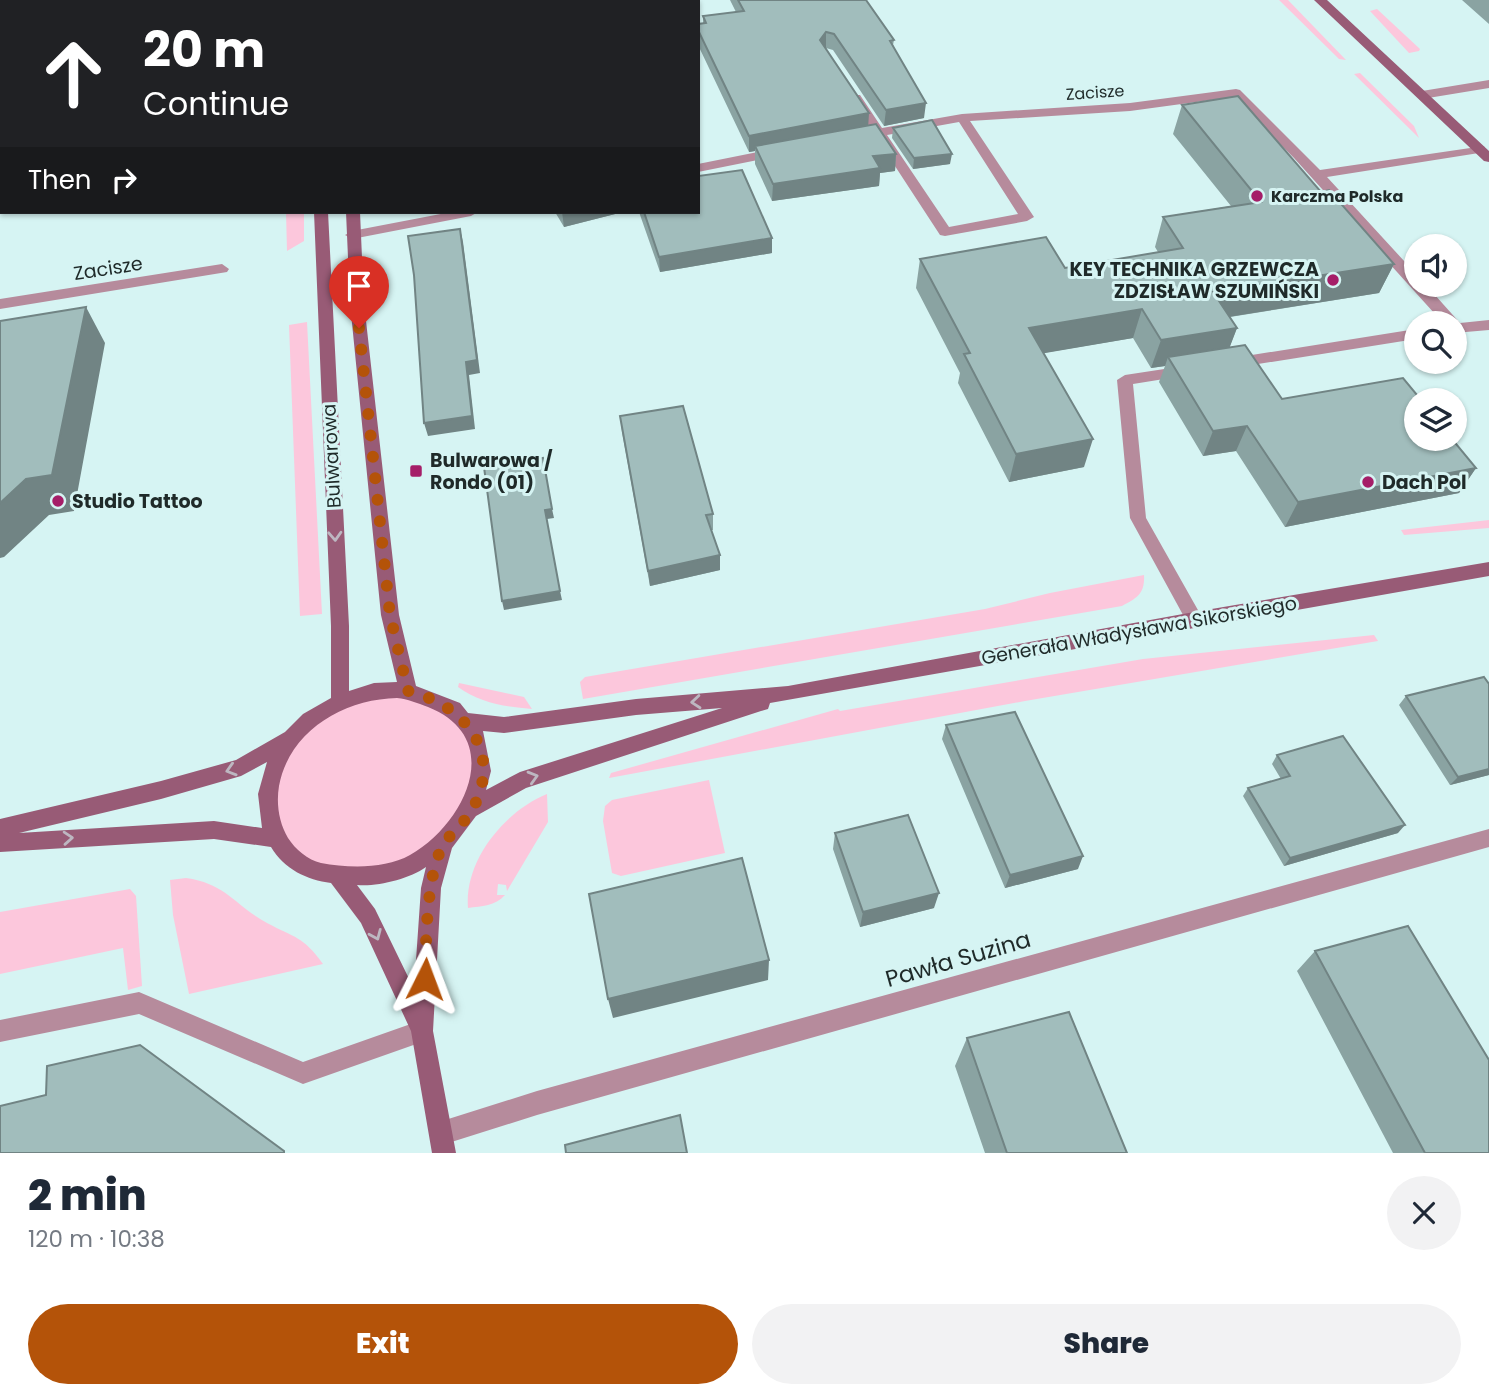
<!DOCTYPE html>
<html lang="en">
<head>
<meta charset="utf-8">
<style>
	body { margin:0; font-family:Poppins,sans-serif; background:#f2f2f3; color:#1f2937; height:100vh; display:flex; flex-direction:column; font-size:26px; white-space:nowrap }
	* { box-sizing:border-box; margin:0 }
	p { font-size:23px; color:#747a83 }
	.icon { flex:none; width:38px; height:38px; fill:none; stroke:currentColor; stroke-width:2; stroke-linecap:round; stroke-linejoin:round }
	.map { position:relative; height:1153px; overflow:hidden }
	.details { display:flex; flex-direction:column; background:#fff; flex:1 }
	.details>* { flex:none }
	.hud { position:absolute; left:0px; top:0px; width:700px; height:214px; box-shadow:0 2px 5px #0004; background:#202124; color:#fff; overflow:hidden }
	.controls { position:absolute; left:1404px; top:234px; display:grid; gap:14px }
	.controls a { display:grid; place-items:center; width:63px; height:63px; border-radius:50%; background:#fff; box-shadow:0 2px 5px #0004; font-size:35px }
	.pin { position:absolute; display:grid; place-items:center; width:60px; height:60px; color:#fff; margin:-72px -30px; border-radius:50% 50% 50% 0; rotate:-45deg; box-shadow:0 0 7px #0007 }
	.pin .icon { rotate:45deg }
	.me { position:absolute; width:77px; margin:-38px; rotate:3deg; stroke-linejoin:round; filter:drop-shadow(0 0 5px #0008) }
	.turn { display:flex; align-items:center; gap:24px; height:147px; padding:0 28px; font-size:32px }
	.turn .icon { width:91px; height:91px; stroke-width:2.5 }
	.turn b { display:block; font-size:49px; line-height:60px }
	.then { display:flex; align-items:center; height:66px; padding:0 28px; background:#0003; gap:14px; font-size:26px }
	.round { display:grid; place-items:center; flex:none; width:74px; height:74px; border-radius:37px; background:#f2f2f3 }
	.head { display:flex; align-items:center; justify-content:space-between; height:119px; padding:0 28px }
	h1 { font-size:42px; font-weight:800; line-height:52px }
	.action { display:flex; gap:14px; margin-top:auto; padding:14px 28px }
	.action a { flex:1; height:80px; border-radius:42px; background:#b45309; color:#fff; font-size:28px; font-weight:800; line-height:80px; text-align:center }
	.action a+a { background:#f2f2f3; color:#1f2937 }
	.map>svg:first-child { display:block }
	.green { fill:#fcc7dc }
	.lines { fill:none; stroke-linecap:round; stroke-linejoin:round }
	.lane { fill:#b68b9c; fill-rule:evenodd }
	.street { fill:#b68b9c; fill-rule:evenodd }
	.secondary { fill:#985b76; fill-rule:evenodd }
	.wall { fill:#8aa3a2 }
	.shaded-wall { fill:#718484 }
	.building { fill:#a1bdbc; stroke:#718484; stroke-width:2 }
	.oneway { stroke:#bdb7c1 }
	.route { stroke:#b45309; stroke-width:12; stroke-dasharray:0 21.6 }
	.poi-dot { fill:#a51e68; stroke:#d6f4f3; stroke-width:2.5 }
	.labels { text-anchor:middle; stroke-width:6; stroke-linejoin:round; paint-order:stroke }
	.far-street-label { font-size:16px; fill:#1f2a29; stroke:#d6f4f3 }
	.far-poi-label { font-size:16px; font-weight:bold; fill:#1f2a29; stroke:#d6f4f3; text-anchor:start }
	.street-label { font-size:19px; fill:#1f2a29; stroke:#d6f4f3 }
	.poi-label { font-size:19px; font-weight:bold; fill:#1f2a29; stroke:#d6f4f3; text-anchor:start }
	.near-street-label { font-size:23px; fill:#1f2a29; stroke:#d6f4f3 }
</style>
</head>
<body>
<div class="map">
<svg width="1489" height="1153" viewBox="0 0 1489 1153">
	<rect width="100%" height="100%" fill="#d6f4f3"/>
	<path class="green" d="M1279,0H1288L1346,60L1339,59Z
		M1377,9L1420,49L1419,51L1409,53L1370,11Z
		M1360,73L1414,126L1419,138L1354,74Z
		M286,212H304V241L287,251Z
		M307,322L322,614L300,616L289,325Z
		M1489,520V528L1404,535L1401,530Z
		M1144,575C1145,594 1137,598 1122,606L583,699L580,682L585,677L985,609L1050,593Z
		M1374,635L1378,641L1025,701L609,778L611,773L838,709L840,711L1143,659Z
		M459,683L524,697L532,709C506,707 480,703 458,687Z
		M408,691L465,721L481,784L420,861L339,878L277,839L275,762L340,701Z
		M709,780L725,853L621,876L612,873L603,821L605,806L612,800Z
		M547,794L548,822L507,891L506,885L498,884L497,895H505C495,906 482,906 468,908C464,860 505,811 547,794Z
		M186,878C227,884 234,905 267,923C295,938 303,936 323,964L189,994L173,915L170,880Z
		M130,889L136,896L142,986L128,990L123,948L0,974V912Z"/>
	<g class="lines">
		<path class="lane" d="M1236,89L1240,90L1320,170L1484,146L1485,149L1479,153L1327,177L1416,274V285H1426L1460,323L1489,320V330L1454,333V324H1444L1294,158L1233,97L1130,111L970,121L1034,217L1027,221L945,236L940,235L876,137L860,140L854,136L871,130L850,98L852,95H860L882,128L962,114L1130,103ZM959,122L1018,214L949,227L887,135Z
			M778,148L784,152L783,155L698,172V164Z
			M451,212H478L471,216L352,239L345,235L352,231Z
			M222,264L229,269L227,272L0,309V299Z
			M1416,329V339L1233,368L1225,363L1233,358Z
			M1184,366L1189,367L1192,371L1189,375L1133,384L1146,518L1203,619L1200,624L1194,626L1188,624L1130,518L1117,380L1125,375Z"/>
		<path class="street" d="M1489,80V88L1422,99L1416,95L1422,91Z
			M1489,829V847L537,1115L442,1145L434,1141L430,1133L434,1125L442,1121L537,1091Z
			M139,992L303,1062L422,1020L430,1023L433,1031L430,1039L422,1042L303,1084L139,1014L0,1042V1020Z"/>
		<path class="secondary" d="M351,0H363L350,2Z
			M380,0H392L379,2Z
			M1314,0H1327L1489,151V162L1484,161Z
			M314,212H328L349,626V691L374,683L397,682L381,615L350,303L346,212H360L364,303L399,615L416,686L460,703L468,713L504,717L636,699L788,686L1194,612L1489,562V576L770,703L768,709L761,711L526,788L476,816L452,848L441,888L433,1031L456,1153H432L411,1031L361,923L331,883C307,880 284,869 271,847L214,839L0,852V819L161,781L236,760L285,732L303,714L331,698V626ZM397,698C408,699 417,703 428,707C506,738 466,823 410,855C385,869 349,868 321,863C308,860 295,849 288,838C279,823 276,804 279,786C289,731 344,699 397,698ZM722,708L520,772L486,790L491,771L483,731L504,733L636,715ZM267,762L258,794L262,828L214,821L19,833L161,799L241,776ZM426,867L421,888L414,989L375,909L357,885C377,887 409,879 426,867Z"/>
	</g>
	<path class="wall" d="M730,0H866L894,40L893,45L924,118L884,126L833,50L826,48L868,125L896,154L895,171L880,173L879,186L772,201L755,164V151L749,152L698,45V24H703V16L736,12Z
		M1462,0H1489V24Z
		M1182,105L1321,192L1394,264L1379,293L1230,317L1237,328L1229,348L1282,399L1476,468L1459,493L1285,527L1236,451L1203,456L1159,382L1165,366L1151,368L1133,338L1043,353L1084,467L1009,482L958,383L960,373L916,288L920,259L1065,268L1158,252L1155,247L1163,217L1231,206L1173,134Z
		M893,128L950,164L913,169L892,138Z
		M555,212H623L564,227Z
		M639,212H698L772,238V253L660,272Z
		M620,416L713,514V530H711L720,555V570L650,586L622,432Z
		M1406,696L1489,775L1450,785L1399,705Z
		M946,725L1078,869L1005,888L942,739Z
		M1277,755L1398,833L1284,866L1243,796L1248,788L1281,779L1272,764Z
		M835,833L934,908L860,927L833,849Z
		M1315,951L1489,1153H1393L1297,971Z
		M967,1038L1127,1153H985L955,1066Z"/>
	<path class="shaded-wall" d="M826,32V48L820,40Z
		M926,103L924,118L884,126L886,110Z
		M869,113L868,129L755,146V151L749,152V136Z
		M896,154L895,171L880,173L879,186L772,201L773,184L873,156Z
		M952,154L950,164L913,169L914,158Z
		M562,212H623L564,227Z
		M460,229L463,242L480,373L469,375L475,429L428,436L424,423Z
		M772,238V253L660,272L659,257Z
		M1394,264L1379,293L1203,321L1213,292Z
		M86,307L105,343L74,511L49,515L4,557L0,558V503Z
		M1142,309L1133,338L1022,357L1029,328Z
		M1237,328L1226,357H1168L1165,366L1151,368L1161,340Z
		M1247,426L1236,451L1203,456L1213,431Z
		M1093,439L1084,467L1009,482L1016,454Z
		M1476,468L1459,493L1285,527L1298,502Z
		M552,509L554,518L547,519L545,510Z
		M720,555V570L650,586L648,571Z
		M560,591L562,600L504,610L502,601Z
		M1489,769V775L1450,785L1458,777Z
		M1405,825L1398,833L1284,866L1290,858Z
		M1083,856L1078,869L1005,888L1010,875Z
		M939,893L934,908L860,927L863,912Z
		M769,960L768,980L613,1018L608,999Z"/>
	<path class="building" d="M738,0H866L894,40L890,41L926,103L886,110L834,34L826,32L820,40L869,113L749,136L698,30V24L706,23L703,16L744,11Z
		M1238,96L1321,192L1329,190L1394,264L1213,292L1237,328L1161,340L1142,309L1029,328L1093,439L1016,454L964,354L970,353L920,259L1046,237L1065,268L1183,248L1163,217L1261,202L1182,105Z
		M932,120L952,154L914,158L893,128Z
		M876,124L896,154L873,156L880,168L773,184L755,146Z
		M742,170L772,238L659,257L644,212H698V176Z
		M460,229L477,360L466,362L472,416L424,423L414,275L408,236Z
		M86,307L52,475L26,479L0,503V321Z
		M1245,345L1282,399L1403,378L1422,401H1416V439H1452L1476,468L1298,502L1247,426L1213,431L1168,357Z
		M683,406L713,514L706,515L720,555L648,571L620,416Z
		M543,458L552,509L545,510L560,591L502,601L484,467Z
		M1484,677L1489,684V769L1458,777L1406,696Z
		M1015,712L1083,856L1010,875L946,725Z
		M1343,736L1405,825L1290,858L1248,788L1290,776L1277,755Z
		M908,815L939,893L863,912L835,833Z
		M742,858L769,960L608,999L589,894Z
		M1408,926L1489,1060V1153H1425L1315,951Z
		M1069,1012L1127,1153H1007L967,1038Z
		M140,1045L284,1151V1153H0V1106L46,1095L47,1066Z
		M680,1115L687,1153H566L565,1145Z"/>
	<defs><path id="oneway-chevron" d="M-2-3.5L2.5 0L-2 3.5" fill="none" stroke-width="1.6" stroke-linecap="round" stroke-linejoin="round" transform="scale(1.75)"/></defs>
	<g class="oneway">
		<use href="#oneway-chevron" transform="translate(335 536) rotate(87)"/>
		<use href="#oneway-chevron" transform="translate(696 702) rotate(175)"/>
		<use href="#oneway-chevron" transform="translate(231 770) rotate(163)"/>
		<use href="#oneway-chevron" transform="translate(533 777) rotate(-16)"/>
		<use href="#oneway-chevron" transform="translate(68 838) rotate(-4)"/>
		<use href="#oneway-chevron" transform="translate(376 935) rotate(67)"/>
	</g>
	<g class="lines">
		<path class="route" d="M359,328L390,615L408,691C465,705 504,752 472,810C464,824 449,834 442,847C426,879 426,943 425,979"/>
	</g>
	<g class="poi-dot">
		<circle cx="1257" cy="196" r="7"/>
		<circle cx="1333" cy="280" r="7"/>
		<rect x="409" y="464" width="14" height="14" rx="3.5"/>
		<circle cx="1368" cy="482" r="7"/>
		<circle cx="58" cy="501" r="7"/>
	</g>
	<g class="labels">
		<g class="far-street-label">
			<text transform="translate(1095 92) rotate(-4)" y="6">Zacisze</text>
		</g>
		<g class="far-poi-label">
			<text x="1271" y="202">Karczma Polska</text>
		</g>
		<g class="street-label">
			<text transform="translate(108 268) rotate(-9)" y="7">Zacisze</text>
			<text transform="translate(331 456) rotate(-93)" y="7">Bulwarowa</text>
			<text transform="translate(1139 630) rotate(-10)" y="7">Generała Władysława Sikorskiego</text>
		</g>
		<g class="poi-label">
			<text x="1319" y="276" text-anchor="end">KEY TECHNIKA GRZEWCZA<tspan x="1319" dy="22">ZDZISŁAW SZUMIŃSKI</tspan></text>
			<text x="430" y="467">Bulwarowa /<tspan x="430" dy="22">Rondo (01)</tspan></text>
			<text x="1382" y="489">Dach Pol</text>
			<text x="72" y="508">Studio Tattoo</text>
		</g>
		<g class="near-street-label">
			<text transform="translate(958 959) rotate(-16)" y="8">Pawła Suzina</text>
		</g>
	</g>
</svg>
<div class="controls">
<a><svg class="icon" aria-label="sound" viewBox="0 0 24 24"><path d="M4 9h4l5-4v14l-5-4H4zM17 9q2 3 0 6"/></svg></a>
<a><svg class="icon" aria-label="search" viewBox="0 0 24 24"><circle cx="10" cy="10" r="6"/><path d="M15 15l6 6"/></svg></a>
<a><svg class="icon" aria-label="layers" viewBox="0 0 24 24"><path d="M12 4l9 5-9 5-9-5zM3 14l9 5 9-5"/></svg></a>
</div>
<div class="pin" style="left:359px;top:328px;background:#d93025"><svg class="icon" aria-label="arrive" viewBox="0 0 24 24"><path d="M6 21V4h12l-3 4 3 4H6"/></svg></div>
<svg class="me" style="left:425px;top:979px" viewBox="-20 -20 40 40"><path d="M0-17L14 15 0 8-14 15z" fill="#b45309" stroke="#fff" stroke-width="4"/></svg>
<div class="hud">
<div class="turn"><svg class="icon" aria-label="ahead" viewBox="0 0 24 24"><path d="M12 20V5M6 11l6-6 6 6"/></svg><div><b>20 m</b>Continue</div></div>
<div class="then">Then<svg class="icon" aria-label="right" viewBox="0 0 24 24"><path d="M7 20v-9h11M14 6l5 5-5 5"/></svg></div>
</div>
</div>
<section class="details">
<div class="head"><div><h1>2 min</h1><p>120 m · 10:38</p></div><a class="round"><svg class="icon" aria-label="close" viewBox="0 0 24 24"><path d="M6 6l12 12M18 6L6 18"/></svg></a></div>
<div class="action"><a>Exit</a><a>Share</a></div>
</section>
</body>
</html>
